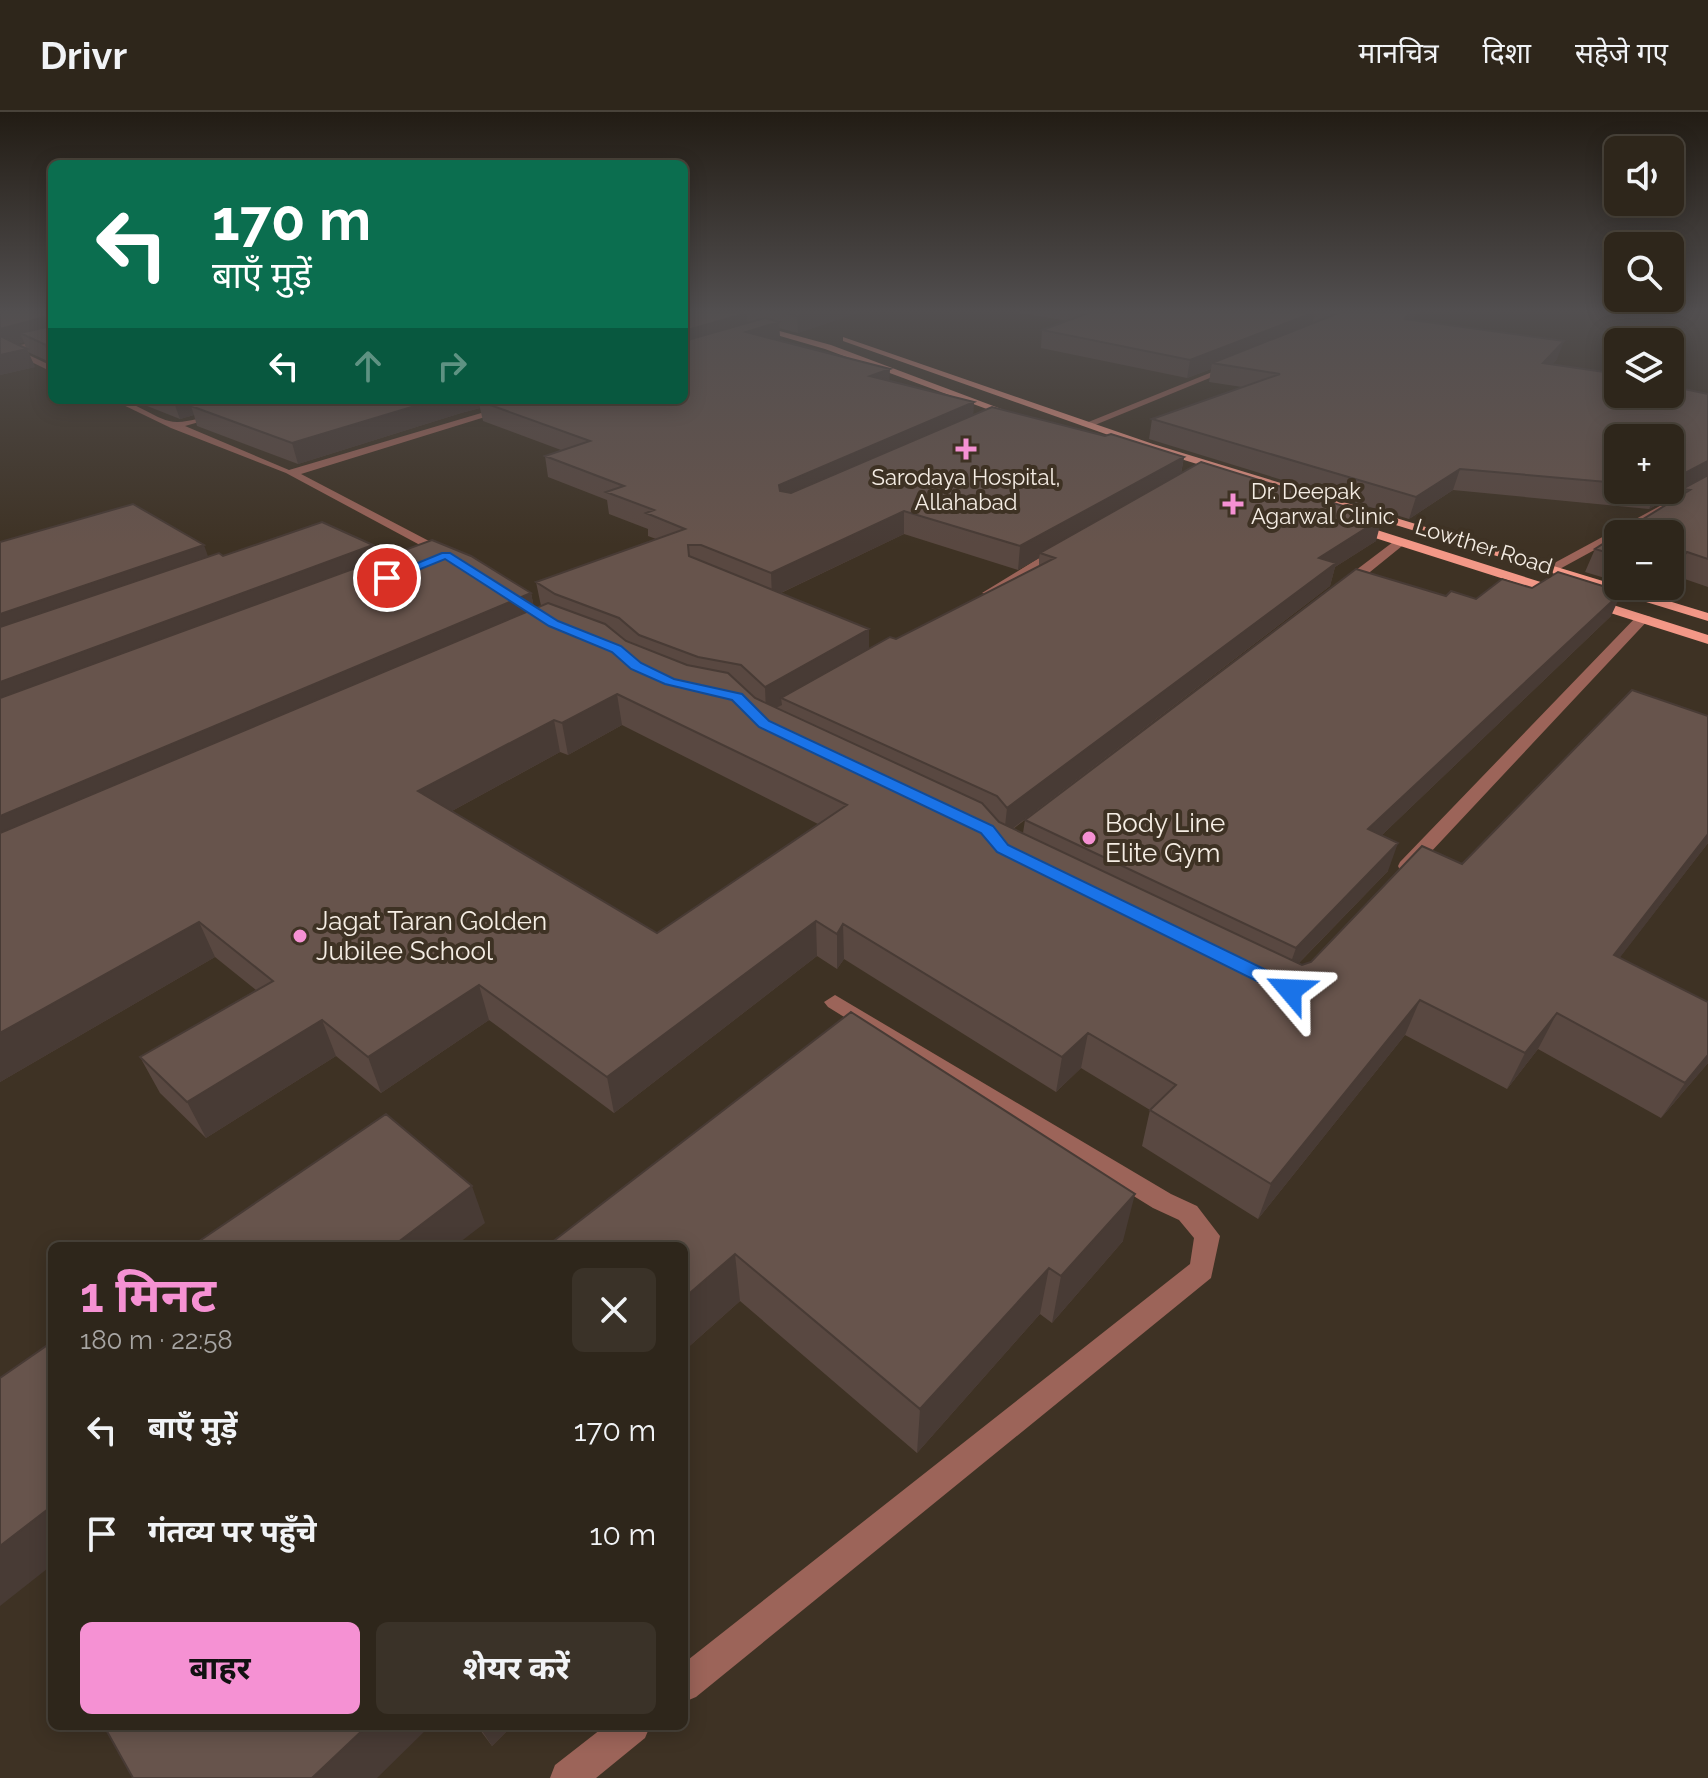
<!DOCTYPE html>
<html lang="hi">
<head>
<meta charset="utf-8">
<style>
	body { margin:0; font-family:Raleway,"Noto Sans Devanagari",sans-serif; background:#3a3228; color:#f1f3f6; height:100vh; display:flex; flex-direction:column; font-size:30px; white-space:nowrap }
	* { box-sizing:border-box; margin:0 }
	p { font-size:26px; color:#a7a5a3 }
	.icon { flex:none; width:44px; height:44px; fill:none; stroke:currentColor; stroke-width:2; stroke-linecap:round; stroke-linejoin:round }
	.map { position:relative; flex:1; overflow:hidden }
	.sheet { position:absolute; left:48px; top:1130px; width:640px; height:488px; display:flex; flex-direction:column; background:#2e261b; border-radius:12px; box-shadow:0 4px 20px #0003,0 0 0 2px #49433a }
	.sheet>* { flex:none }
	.hud { position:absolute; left:48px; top:48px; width:640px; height:244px; border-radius:12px; box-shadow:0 4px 20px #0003,0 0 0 2px #49433a; background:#0b6e4f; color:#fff; overflow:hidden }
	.controls { position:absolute; left:1604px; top:24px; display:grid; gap:16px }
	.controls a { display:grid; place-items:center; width:80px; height:80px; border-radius:12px; background:#2e261b; box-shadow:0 4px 20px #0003,0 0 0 2px #49433a; font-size:40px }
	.pin { position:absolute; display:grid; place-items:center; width:68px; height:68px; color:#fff; margin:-34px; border:4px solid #fff; border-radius:50%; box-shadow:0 2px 8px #0007 }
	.me { position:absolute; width:88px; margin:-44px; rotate:296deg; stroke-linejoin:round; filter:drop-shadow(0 0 6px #0008) }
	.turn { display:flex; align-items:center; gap:28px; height:168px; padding:0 32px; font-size:36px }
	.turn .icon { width:104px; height:104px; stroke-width:2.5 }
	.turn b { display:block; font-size:56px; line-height:68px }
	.lanes { display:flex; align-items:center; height:76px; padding:0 32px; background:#0003; justify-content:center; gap:40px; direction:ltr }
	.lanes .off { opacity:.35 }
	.round { display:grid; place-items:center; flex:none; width:84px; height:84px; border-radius:12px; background:#3a3228 }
	.overview { display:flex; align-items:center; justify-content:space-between; height:136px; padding:0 32px }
	h1 { font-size:48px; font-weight:700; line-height:60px; color:#f591d3 }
	.action { display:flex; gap:16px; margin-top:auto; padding:16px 32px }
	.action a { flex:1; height:92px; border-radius:12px; background:#f591d3; color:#111; font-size:32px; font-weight:700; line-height:92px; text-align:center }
	.action a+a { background:#3a3228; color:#f1f3f6 }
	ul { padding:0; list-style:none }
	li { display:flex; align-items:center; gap:24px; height:104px; padding:0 32px }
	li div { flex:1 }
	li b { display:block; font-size:30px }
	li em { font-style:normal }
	header { display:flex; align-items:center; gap:48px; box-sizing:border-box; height:112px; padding:0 40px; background:#2e261b; border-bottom:2px solid #49433a }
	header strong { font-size:38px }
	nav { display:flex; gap:44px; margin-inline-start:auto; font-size:28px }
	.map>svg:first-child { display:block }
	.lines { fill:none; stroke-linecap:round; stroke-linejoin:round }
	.minor { fill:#9c6459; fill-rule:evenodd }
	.primary { fill:#f39887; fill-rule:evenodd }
	.wall { fill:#594841; fill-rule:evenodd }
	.shaded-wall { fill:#483b35 }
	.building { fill:#67544c; stroke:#483b35; stroke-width:2; fill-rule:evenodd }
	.route { fill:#1a73e8; stroke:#114b97; stroke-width:2 }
	.poi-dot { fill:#f591d3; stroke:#3e3224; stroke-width:3 }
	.labels { text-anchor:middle; stroke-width:8; stroke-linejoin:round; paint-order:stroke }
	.far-poi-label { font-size:22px; fill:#f5ede4; stroke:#3e3224 }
	.far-street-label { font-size:22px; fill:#f5ede4; stroke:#3e3224 }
	.poi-label { font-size:26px; fill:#f5ede4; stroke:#3e3224; text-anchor:start }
</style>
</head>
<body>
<header>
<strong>Drivr</strong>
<nav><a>मानचित्र</a><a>दिशा</a><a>सहेजे गए</a></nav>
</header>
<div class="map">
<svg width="1708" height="1666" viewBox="0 0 1708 1666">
	<rect width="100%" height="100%" fill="#3e3224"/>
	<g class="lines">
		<path class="minor" d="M52,225V231L18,238L52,254V260L5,237Z
			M1232,252L1239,254L1090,315L1081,313Z
			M113,288C137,288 158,311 178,310C207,309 241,288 276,288L185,314L289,358L525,288H540L301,362L450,440L452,443L446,447L286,361L171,316Z
			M1708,368V376L1556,459L1545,456Z
			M1397,427L1407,430L1349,477H1339V471Z
			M1057,435L1067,438L994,484L982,481Z
			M1639,502L1651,505L1414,758H1400L1398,754L1400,750Z
			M835,883L1171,1082L1197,1094L1220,1124L1211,1166L696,1585L684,1590V1551L1190,1152L1194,1126L1179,1108L1153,1096L828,895L824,890Z
			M605,1614H650L645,1626L596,1666H550L555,1653Z"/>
		<path class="primary" d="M697,200H710L831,233L1020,304L1011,306L825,237Z
			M843,225L1153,332L1708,501V509L1145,336L843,229Z
			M1350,412H1358L1708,523V532L1350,418Z"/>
	</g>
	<path class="wall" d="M0,200H52V251L28,240L35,255L0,263ZM24,230L26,236L17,232Z
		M684,200H860L798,221L779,216L780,227L777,228L889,268L973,303L1184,345L1181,362L1376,429L1335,455L1330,474L1013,717L1023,721L1025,708L1446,484L1611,504L1382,723L1388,759L1299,851L1302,853L1311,850L1462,752L1708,604V731L1619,846L1708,890V951L1661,1006L1538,937L1507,977L1405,923L1258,1107L1142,1034L1150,998L1081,956L1056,980L844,847L837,857L817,844L614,1001L489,908L381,981L336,944L206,1026L160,981L140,945L256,878L215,845L0,970V430L208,444L373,433L377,448L531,481L534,496L541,494L536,470L656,427L648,424V417L609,402L607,388L548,365L545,344L561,338L483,309L480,296L461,301L298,352L197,314L194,303L180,307L132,288H684ZM904,422L1018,458L1039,446V454L896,527L869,537V517L781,481ZM622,613L818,712L657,821L452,699L560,640L568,643Z
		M1015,200H1418L1412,208L1557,247L1552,253L1708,282V475L1676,464L1670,470V422L1681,380L1649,397L1453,378L1409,407L1149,327L1152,307L1242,275L1209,270L1211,257L1187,266L1041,236L1042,218L1068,209ZM1618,326L1670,378H1618Z
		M1618,422V470L1585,460L1595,437Z
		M1123,1129L1052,1211L1040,1202L917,1341L740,1189L684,1239V1134Z
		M477,1614H512L492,1634Z"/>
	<path class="shaded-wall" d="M809,200H860L798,221L797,204Z
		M1315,200L1311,217L1212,251L1211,257L1187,266L1190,248Z
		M1410,200H1418L1400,224L1405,207Z
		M747,201L748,218L684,237V219Z
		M44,205L51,222L20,221L24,230L2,236L0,231V217Z
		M779,210L780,227L747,238L746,220Z
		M1564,229L1557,247L1537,270L1543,251Z
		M27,237L35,255L0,263V243Z
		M890,257L889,276L870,264Z
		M173,288H253L191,294L194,303L180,307Z
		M435,288H513L479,289L480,296L461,301L298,352L292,331Z
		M974,290L973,310L780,395L779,373Z
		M1184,345L1180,366L1040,441L1039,446L1018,458L1020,434Z
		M1708,349V365L1682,377L1681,380L1649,397L1657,378H1670V369Z
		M1460,357L1453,378L1409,407L1416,385Z
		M904,399V422L772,485L771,461Z
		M1382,406L1376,429L1335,455L1330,474L1004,723L1007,696L1319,446Z
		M204,433L214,461L0,537V502Z
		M373,433L381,461L0,608V570Z
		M1687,440L1676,464L1670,470V461L1674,453Z
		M1622,480L1611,504L1359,745L1368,717Z
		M531,481L537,510L0,746V704Z
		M869,517V542L781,586L782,593L766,601L765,575Z
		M617,582L622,613L568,643L562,611Z
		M554,608L560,640L428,712L418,679Z
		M1708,722V731L1595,878L1614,843Z
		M1398,731L1388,759L1286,864L1296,836Z
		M816,809L817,844L614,1001L607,965Z
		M199,810L215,845L0,970V921Z
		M843,812L844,847L837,857V822Z
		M479,873L489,908L381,981L368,945Z
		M1420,888L1405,923L1258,1107L1271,1072Z
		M1557,901L1538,937L1507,977L1525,941Z
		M322,908L336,944L206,1026L187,990Z
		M1088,921L1081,956L1056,980L1062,945Z
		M1708,943V951L1661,1006L1685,971Z
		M472,1074L485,1111L455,1134H393Z
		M1135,1082L1123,1129L1052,1211L1061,1164Z
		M735,1142L740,1189L684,1239V1186Z
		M1049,1156L1040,1202L917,1341L920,1297Z
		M52,1394V1453L0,1494V1434Z
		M367,1614H430L377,1666H312Z
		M479,1614H512L492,1634Z"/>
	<path class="building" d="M0,200H52V241L48,239L46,233L20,221L47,215L48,208L44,205L0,217Z
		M684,200H744L747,201L684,219Z
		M783,200H809L797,204Z
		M1091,200H1315L1190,248L1042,218Z
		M1341,200H1410L1405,207L1564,229L1543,251L1618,262V282H1670V274L1708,282V349L1670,369V326H1618V371L1460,357L1416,385L1152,307L1280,262L1212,251Z
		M765,206L779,210L746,220L890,257L870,264L974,290L779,373L780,379L791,381L992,295L1105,324L1111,322L1184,345L1020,434L904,399L771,461L701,433H688L689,444L869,517L765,575L741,553L698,545L639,523L619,506L555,482L536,470L685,417L646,401L654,398L606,380L624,374L545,344L590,329L479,289L483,288H684V229Z
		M0,224L27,237L0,243Z
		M211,288H435L292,331L191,294Z
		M1201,350L1382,406L1319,446L1336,451L1007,696L997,684L781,586L890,525L896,527L1055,446L1040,441Z
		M1708,363V447L1687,440L1674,453L1670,449V422H1619L1690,378L1682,377Z
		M133,392L204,433L0,502V430Z
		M322,410L373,433L0,570V515L219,441L223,444Z
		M1618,422V444L1595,437Z
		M432,428L471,444L531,481L0,704V586Z
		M1356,457L1446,484L1451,479L1476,487L1502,467L1532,476L1558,460L1622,480L1368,717L1398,731L1296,836L1025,708Z
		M548,491L605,512L626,529L687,553L728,561L755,586L982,691L999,710L1302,853L1311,850L1422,734L1462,752L1632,578L1708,604V722L1614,843L1708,890V943L1685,971L1557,901L1525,941L1420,888L1271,1072L1150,998L1176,973L1088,921L1062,945L843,812L837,822L816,809L607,965L479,873L368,945L322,908L187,990L140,945L273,869L199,810L0,921V721ZM617,582L847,693L657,821L418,679L554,608L562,611Z
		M851,900L1135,1082L1061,1164L1049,1156L920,1297L735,1142L684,1186V1134H547Z
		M386,1002L472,1074L393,1134H192Z
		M52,1230V1394L0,1434V1266Z
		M104,1614H367L312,1666H133Z"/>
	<linearGradient id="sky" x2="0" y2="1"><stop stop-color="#221c14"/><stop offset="0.46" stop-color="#524f50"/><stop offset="1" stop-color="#524f50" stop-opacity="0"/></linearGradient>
	<rect width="1708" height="433" fill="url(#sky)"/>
	<path class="route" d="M442,441H450L558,509L621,534L641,551L674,567L742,582L769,609L993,714L1008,733L1297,873L1299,878L1290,884L1283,882L997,740L981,721L759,615L732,588L665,572L631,557L612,540L549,514L445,447L391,469L381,466Z"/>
	<g class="poi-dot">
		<path d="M962 325h8v8h8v8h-8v8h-8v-8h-8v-8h8z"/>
		<path d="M1229 380h8v8h8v8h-8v8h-8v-8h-8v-8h8z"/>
		<circle cx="1089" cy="726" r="8"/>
		<circle cx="300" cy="824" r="8"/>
	</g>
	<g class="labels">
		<g class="far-poi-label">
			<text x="966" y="373">Sarodaya Hospital,<tspan x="966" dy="25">Allahabad</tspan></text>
			<text x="1251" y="387" text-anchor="start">Dr. Deepak<tspan x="1251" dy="25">Agarwal Clinic</tspan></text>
		</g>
		<g class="far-street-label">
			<text transform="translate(1484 434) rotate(17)" y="8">Lowther Road</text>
		</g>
		<g class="poi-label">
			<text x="1105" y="720">Body Line<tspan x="1105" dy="30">Elite Gym</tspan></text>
			<text x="316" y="818">Jagat Taran Golden<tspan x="316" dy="30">Jubilee School</tspan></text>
		</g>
	</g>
</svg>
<div class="controls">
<a><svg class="icon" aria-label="sound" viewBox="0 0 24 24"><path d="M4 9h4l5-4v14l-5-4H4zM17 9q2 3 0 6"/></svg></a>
<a><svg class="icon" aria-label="search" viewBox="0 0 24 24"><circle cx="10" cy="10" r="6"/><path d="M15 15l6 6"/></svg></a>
<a><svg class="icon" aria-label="layers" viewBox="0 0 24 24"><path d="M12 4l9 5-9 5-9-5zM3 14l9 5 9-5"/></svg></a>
<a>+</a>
<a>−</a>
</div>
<div class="pin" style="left:387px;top:466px;background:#d93025"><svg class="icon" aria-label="arrive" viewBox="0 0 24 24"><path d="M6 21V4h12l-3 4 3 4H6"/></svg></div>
<svg class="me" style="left:1290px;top:878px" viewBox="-20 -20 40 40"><path d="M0-17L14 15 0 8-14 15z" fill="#1a73e8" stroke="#fff" stroke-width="4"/></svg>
<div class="hud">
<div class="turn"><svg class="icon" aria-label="left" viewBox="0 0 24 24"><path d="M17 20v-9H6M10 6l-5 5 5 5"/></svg><div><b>170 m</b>बाएँ मुड़ें</div></div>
<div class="lanes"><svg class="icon" aria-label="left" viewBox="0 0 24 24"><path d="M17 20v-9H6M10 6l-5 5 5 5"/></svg><svg class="icon off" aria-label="ahead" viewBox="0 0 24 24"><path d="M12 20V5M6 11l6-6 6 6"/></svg><svg class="icon off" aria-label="right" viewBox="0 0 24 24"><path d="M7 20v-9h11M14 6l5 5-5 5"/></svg></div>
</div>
<section class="sheet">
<div class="overview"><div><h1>1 मिनट</h1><p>180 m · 22:58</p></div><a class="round"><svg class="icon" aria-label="close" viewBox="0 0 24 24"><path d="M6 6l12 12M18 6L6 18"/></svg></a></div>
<ul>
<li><svg class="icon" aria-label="left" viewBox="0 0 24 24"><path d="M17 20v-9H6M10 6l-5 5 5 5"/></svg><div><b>बाएँ मुड़ें</b></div><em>170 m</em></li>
<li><svg class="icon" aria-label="arrive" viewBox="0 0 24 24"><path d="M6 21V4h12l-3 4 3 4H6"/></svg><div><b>गंतव्य पर पहुँचे</b></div><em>10 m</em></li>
</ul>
<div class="action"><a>बाहर</a><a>शेयर करें</a></div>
</section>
</div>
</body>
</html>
